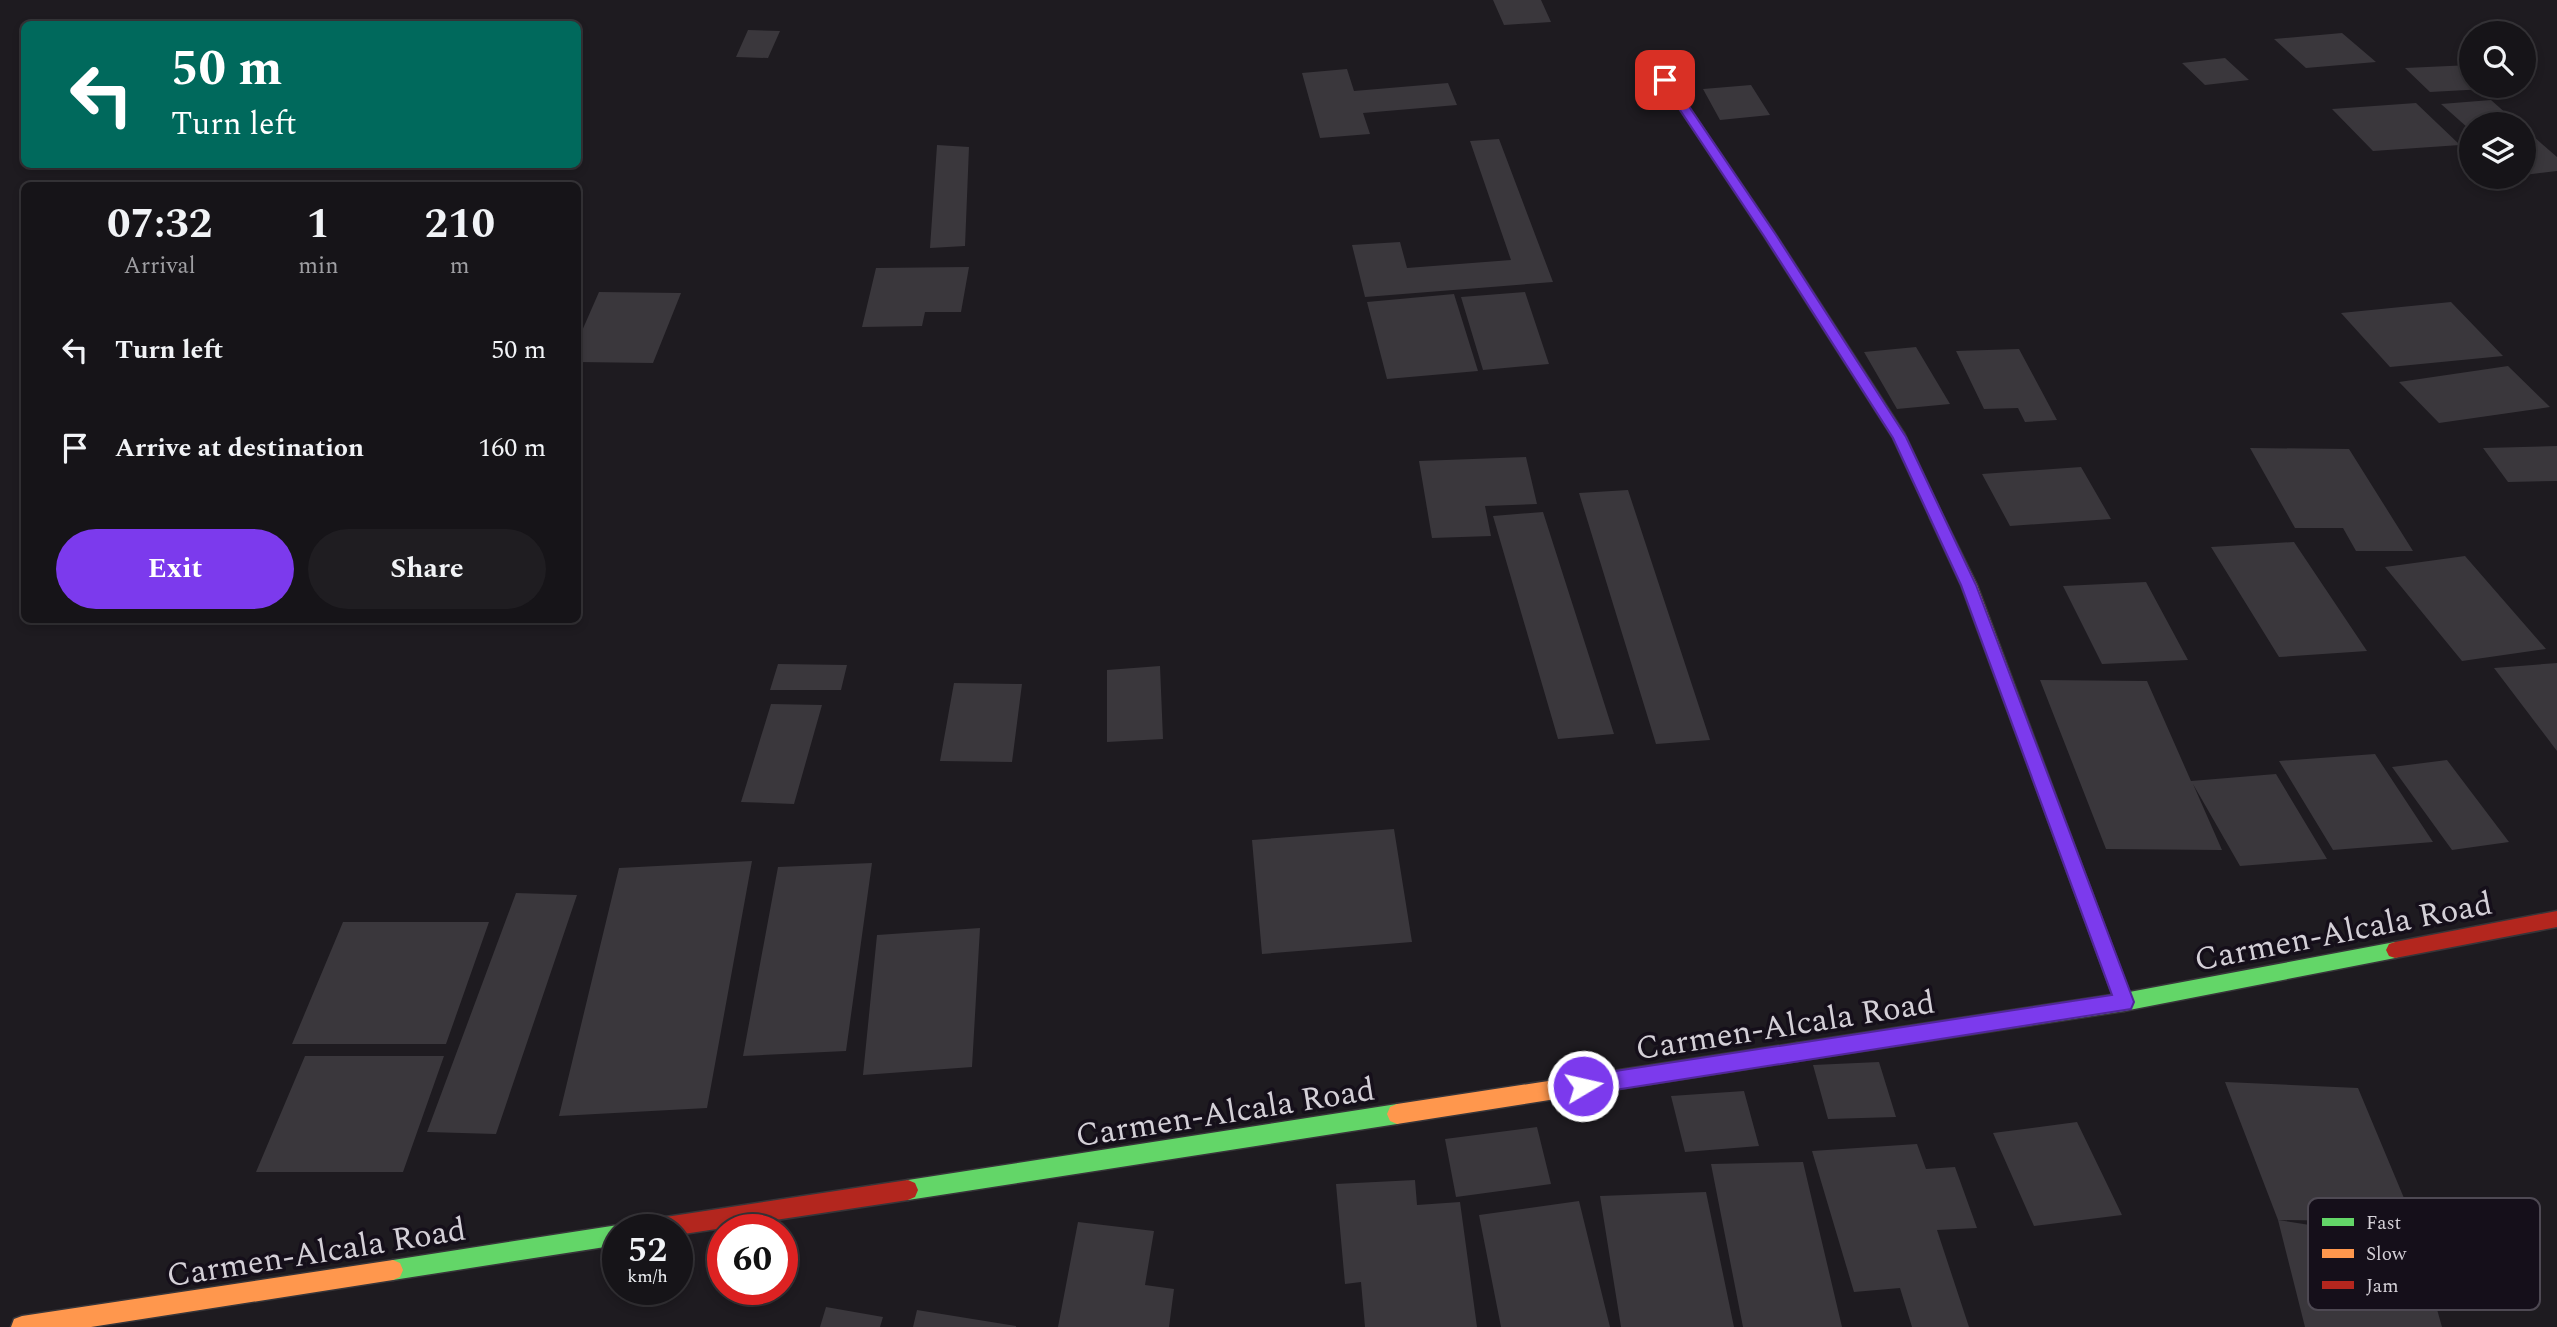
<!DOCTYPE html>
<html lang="en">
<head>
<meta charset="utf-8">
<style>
	body { margin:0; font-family:Spectral,serif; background:#1f1d21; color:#f1f3f6; height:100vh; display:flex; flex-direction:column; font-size:26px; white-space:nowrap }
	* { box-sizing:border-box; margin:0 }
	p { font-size:23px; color:#9e9ea2 }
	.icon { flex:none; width:38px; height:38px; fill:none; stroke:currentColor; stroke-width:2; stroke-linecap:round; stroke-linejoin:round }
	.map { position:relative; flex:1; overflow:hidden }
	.details { position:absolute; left:21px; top:182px; width:560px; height:441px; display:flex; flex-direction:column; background:#161418; border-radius:10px; box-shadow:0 4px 10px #0003,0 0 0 2px #353337 }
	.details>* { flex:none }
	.top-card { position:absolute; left:21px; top:21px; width:560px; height:147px; border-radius:10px; box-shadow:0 4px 10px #0003,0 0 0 2px #353337; background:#00695c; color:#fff; overflow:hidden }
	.buttons { position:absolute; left:2459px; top:21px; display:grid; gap:14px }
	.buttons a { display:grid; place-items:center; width:77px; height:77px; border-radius:50%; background:#161418; box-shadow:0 4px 10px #0003,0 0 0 2px #353337; font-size:35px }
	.speed { position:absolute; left:602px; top:1214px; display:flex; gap:14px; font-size:35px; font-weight:700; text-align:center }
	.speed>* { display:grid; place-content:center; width:91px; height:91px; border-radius:50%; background:#161418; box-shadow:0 4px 10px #0003,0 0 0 2px #353337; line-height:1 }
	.speed small { font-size:18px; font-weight:400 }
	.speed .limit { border:10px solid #d22; background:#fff; color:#111 }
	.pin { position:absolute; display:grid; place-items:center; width:60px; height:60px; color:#fff; margin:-30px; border-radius:14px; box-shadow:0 4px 10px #0006 }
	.me { position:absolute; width:77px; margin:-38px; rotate:81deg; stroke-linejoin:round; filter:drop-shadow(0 0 5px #0008) }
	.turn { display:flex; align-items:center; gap:24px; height:147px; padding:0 35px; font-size:32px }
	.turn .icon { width:91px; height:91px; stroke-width:2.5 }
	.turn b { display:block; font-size:49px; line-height:60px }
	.eta { display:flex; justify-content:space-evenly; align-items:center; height:119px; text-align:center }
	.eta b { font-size:42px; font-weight:700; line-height:49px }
	.button { display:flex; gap:14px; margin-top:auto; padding:14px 35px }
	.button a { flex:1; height:80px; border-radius:42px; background:#7c3aed; color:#fff; font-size:28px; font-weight:700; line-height:80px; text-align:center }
	.button a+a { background:#1f1d21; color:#f1f3f6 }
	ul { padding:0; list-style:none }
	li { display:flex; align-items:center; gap:21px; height:98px; padding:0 35px }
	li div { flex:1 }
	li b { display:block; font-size:26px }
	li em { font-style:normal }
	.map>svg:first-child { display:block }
	.building { fill:#3a373c }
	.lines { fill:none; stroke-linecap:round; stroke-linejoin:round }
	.fast-casing { stroke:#373539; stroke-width:3 }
	.slow-casing { stroke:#373539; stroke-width:3 }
	.jam-casing { stroke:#373539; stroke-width:3 }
	.fast { fill:#63d668; fill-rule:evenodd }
	.slow { fill:#ff974d; fill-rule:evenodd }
	.jam { fill:#b3261e; fill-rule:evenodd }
	.route { fill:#7c3aed; stroke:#51269a; stroke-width:2 }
	.labels { text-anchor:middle; stroke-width:7; stroke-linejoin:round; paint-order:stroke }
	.near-street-label { font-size:33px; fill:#d4d0d7; stroke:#150f1a }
	.key { fill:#150f1a; stroke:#4e4953; stroke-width:2 }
	.key-label { font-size:19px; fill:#d4d0d7 }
</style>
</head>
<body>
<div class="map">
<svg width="2557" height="1327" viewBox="0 0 2557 1327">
	<rect width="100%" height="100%" fill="#1e1b20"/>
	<path class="building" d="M1493,0H1541L1551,22L1504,25Z
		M748,30L780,31L768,58L736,57Z
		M2342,33L2376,62L2306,68L2274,39Z
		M2225,58L2249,80L2205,85L2182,63Z
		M2471,65V86H2504V88L2430,92L2405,68Z
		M1347,69L1354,91L1448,83L1457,105L1363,113L1370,134L1320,138L1302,73Z
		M1751,85L1770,115L1720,120L1703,89Z
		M2491,100L2517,123L2471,124V127L2468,128L2441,104Z
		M2416,103L2460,145L2373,151L2332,109Z
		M2524,136H2533L2557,157V171L2524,175Z
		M1499,139L1553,282L1365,297L1352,245L1400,242L1407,268L1511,260L1470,141Z
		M937,145L969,147L965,246L930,248Z
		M969,267L961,312H925L922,326L862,327L876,268Z
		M599,292L681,293L653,363L578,362V340Z
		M1525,292L1549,364L1483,370L1461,297Z
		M1454,294L1478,371L1387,379L1367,302Z
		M2451,302L2503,356L2390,367L2341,313Z
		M1916,347L1950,404L1897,409L1864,352Z
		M2019,349L2057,420L2025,422L2018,408L1984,409L1956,351Z
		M2508,366L2550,407L2439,423L2399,382Z
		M2557,446V481L2508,482L2483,448Z
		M2250,448L2349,449L2413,551H2356L2343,528H2295Z
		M1526,457L1537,504L1485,506L1491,536L1432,538L1419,461Z
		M2081,467L2111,519L2010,526L1982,474Z
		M1628,490L1710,740L1656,744L1579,493Z
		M1543,512L1614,734L1558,739L1493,516Z
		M2294,542L2367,651L2279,657L2211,547Z
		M2465,556L2546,649L2462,661L2385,567Z
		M2146,582L2188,660L2102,664L2063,586Z
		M2557,663V751L2494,668Z
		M778,664L847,665L841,690H770Z
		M1160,666L1163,739L1107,742V670Z
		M2040,680L2147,681L2191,781L2276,774L2327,859L2240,866L2193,784L2222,850L2106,849Z
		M954,683L1022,684L1012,762L940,761Z
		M771,704L822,705L794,804L741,802Z
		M2375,754L2433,842L2333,850L2279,761Z
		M2447,760L2509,842L2452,850L2392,767Z
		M1394,829L1412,942L1262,954L1252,840Z
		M752,861L707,1108L559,1116L619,868Z
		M872,863L846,1051L743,1056L778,867Z
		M516,893L577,895L496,1134L427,1132Z
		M343,922H489L446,1044H292Z
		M980,928L972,1067L863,1075L877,935Z
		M305,1056H444L403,1172H256Z
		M1879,1062L1896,1117L1828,1119L1813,1065Z
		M2225,1082L2358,1088L2414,1222L2278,1220Z
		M1744,1091L1759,1146L1685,1152L1671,1096Z
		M2077,1122L2122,1215L2034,1226L1993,1133Z
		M1537,1127L1551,1184L1456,1197L1445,1139Z
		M1917,1144L1926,1169L1955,1167L1977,1228L1937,1230L1969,1327H1912L1900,1288L1854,1292L1812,1151Z
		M1803,1162L1842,1327H1743L1711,1164Z
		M1415,1180L1417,1205L1460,1202L1477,1327H1365L1361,1282L1345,1284L1336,1184Z
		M1706,1192L1734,1327H1621L1600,1196Z
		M1579,1201L1610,1327H1501L1479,1215Z
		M2278,1220L2418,1242L2442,1327H2305Z
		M1078,1222L1154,1231L1145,1285L1174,1289L1169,1327H1058Z
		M826,1307L883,1317L880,1327H820Z
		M917,1310L1016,1326V1327H913Z"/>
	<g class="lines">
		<g class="fast-casing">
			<path id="fast" d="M1646,55L1655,57L1774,232L1904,433L1944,518L1942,522H1932L1893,438L1764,236L1645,57Z
				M2395,942L2401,944L2404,950L2401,956L2395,958L2124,1011L1797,1061L1790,1059L1788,1052L1790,1045L1797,1043L2124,993Z
				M1397,1104L1404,1107L1407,1114L1404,1121L1397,1124L908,1200L901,1197L898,1190L901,1183L908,1180Z
				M618,1225L626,1230H618V1245L393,1280L386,1277L383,1270L386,1263L393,1260Z"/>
		</g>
		<g class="slow-casing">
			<path id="slow" d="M1937,513L1944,518L1977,585L2133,1002L2131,1008L2124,1011L2117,1008L2115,1002L1961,585L1930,518Z
				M1797,1043L1804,1045L1806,1052L1804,1059L1797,1061L1397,1124L1390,1121L1387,1114L1390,1107L1397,1104Z
				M393,1260L400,1263L403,1270L400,1277L393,1280L91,1327H11L14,1319L22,1316Z"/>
		</g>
		<g class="jam-casing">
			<path id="jam" d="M2557,911V927L2395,958L2389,956L2386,950L2389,944L2395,942Z
				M908,1180L915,1183L918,1190L915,1197L908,1200L677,1235V1230H636L639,1223L646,1220Z"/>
		</g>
		<use href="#fast" class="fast"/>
		<use href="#slow" class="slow"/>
		<use href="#jam" class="jam"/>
	</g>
	<path class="route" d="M1665,76L1669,77L1776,235L1906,437L1976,585L2134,1002L2131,1009L1583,1095L1576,1092L1573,1086L1576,1079L1583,1076L2112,995L1961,585L1893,438L1764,236L1660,80Z"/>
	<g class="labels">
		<g class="near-street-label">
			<text transform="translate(2343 930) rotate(-11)" y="12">Carmen-Alcala Road</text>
			<text transform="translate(1785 1024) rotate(-9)" y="12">Carmen-Alcala Road</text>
			<text transform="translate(1225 1111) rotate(-9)" y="12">Carmen-Alcala Road</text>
			<text transform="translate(316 1251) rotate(-9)" y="12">Carmen-Alcala Road</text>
		</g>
	</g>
	<rect x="2308" y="1198" width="232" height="112" rx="10" class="key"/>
	<rect x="2322" y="1218" width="32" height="8" fill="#63d668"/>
	<rect x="2322" y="1249" width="32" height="9" fill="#ff974d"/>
	<rect x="2322" y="1281" width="32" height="8" fill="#b3261e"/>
	<g class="key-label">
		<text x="2366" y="1229">Fast</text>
		<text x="2366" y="1260">Slow</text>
		<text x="2366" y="1292">Jam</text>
	</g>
</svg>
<div class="buttons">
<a><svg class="icon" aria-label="search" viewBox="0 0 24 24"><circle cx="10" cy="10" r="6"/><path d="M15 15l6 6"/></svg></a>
<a><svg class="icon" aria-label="layers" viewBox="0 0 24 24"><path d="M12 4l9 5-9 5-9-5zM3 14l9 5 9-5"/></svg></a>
</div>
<div class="speed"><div>52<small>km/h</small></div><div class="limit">60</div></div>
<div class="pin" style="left:1665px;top:80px;background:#d93025"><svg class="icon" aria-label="arrive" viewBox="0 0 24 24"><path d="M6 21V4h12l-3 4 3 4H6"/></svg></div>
<svg class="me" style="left:1583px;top:1086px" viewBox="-20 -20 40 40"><circle r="17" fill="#7c3aed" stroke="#fff" stroke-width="3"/><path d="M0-11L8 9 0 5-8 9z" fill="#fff"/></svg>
<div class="top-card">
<div class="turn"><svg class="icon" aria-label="left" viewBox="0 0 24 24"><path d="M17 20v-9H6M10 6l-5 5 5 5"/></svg><div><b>50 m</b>Turn left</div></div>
</div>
<section class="details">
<div class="eta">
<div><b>07:32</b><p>Arrival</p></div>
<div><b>1</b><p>min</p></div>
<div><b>210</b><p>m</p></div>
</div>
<ul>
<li><svg class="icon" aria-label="left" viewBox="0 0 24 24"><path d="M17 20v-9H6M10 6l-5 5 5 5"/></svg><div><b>Turn left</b></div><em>50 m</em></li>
<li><svg class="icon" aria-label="arrive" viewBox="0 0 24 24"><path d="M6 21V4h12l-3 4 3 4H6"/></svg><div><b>Arrive at destination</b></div><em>160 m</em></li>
</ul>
<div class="button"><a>Exit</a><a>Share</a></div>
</section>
</div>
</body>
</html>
